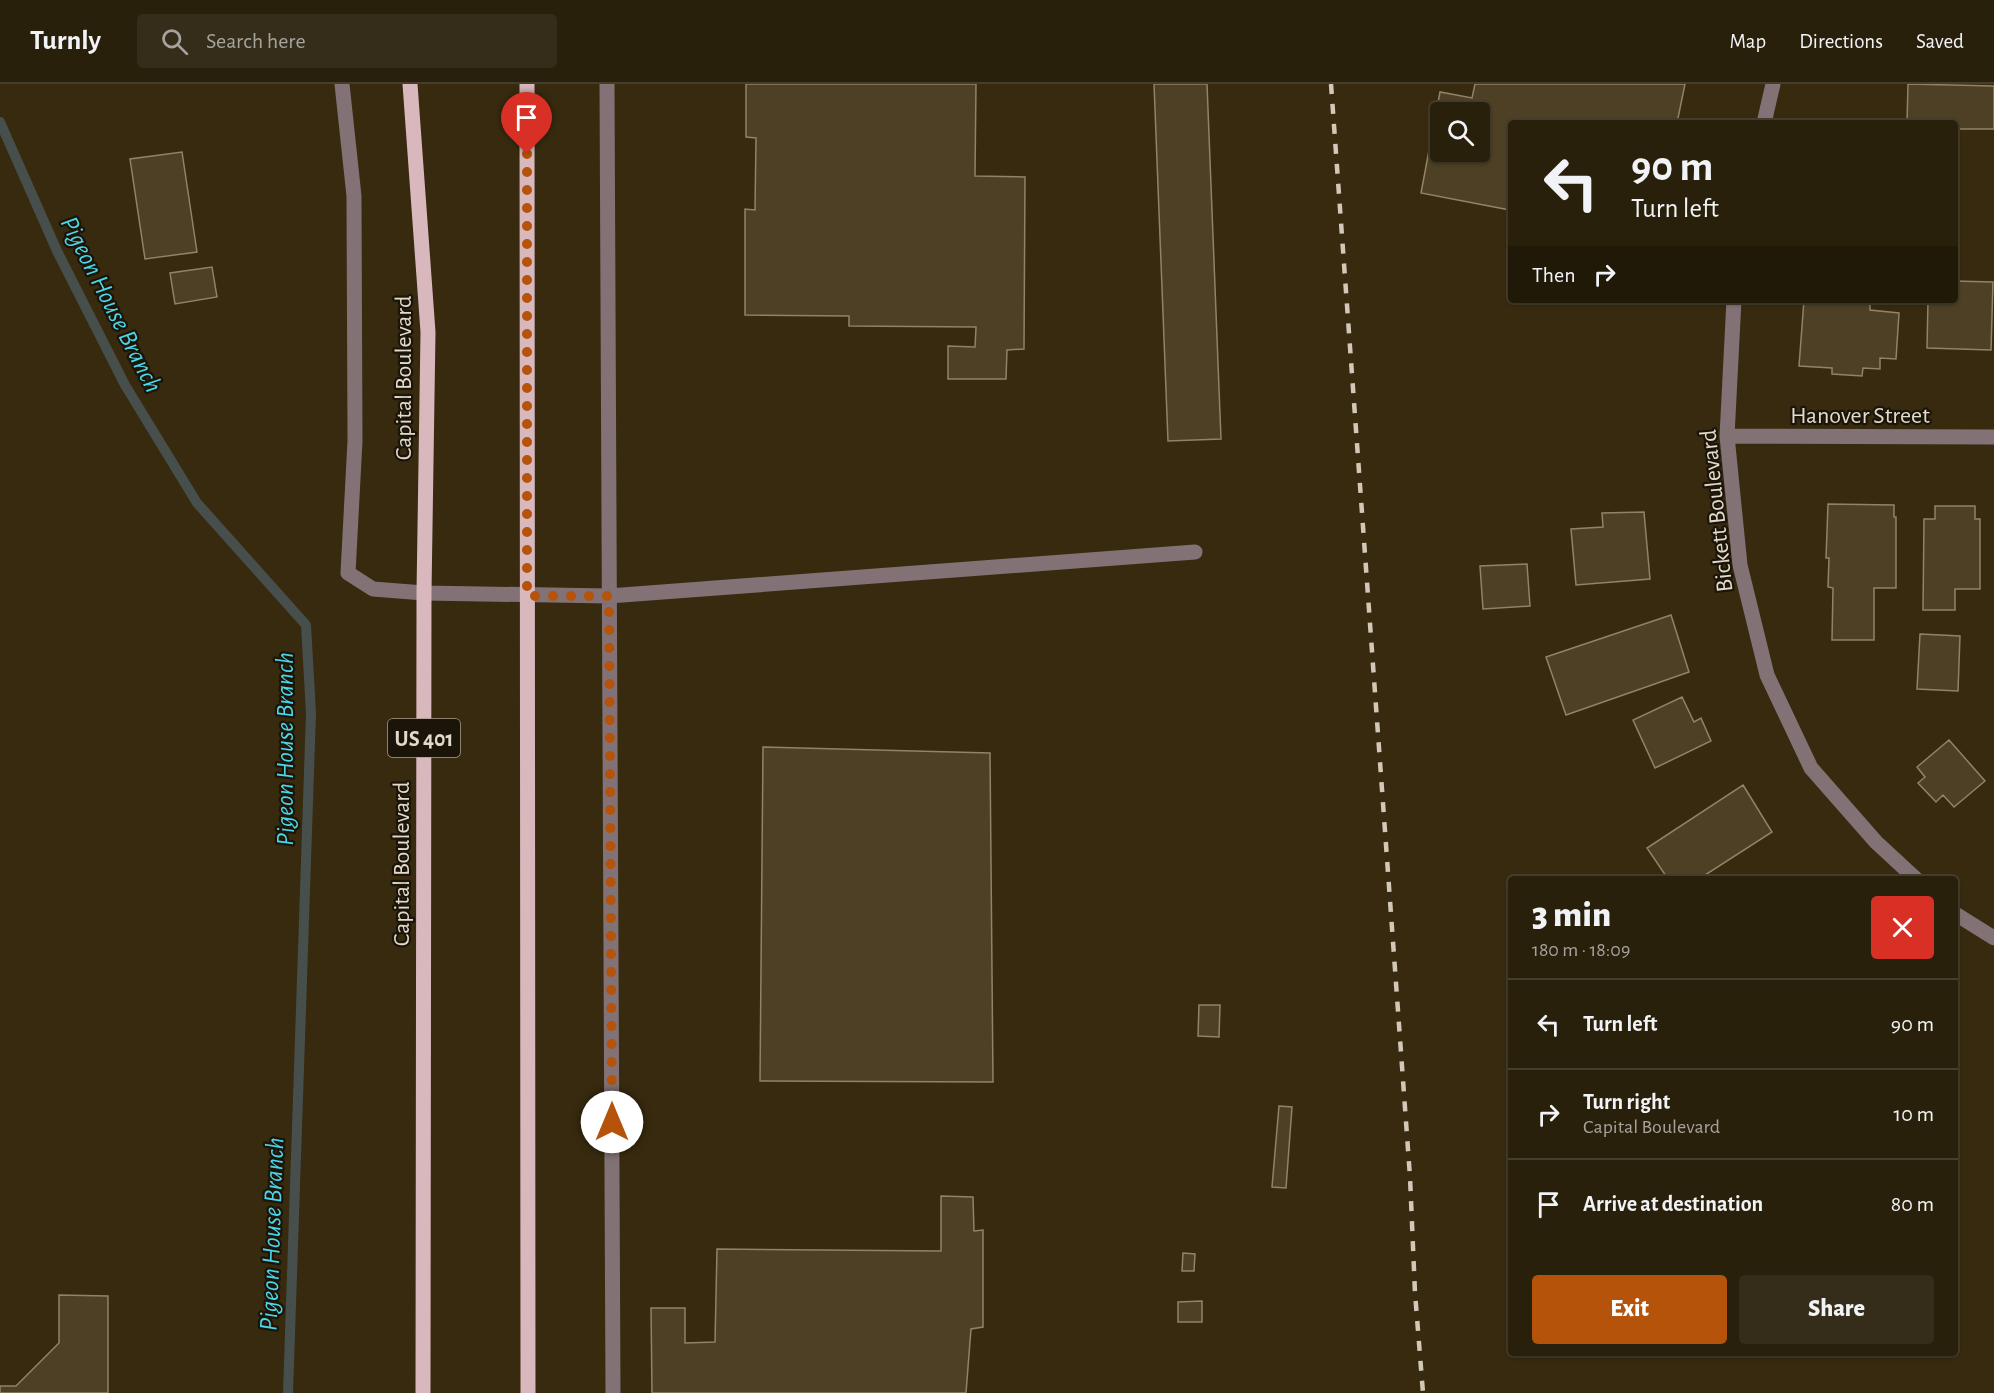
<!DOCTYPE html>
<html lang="en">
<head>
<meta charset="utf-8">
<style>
	body { margin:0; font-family:"Alegreya Sans",sans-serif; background:#352d19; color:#f1f3f6; height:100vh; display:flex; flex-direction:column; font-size:22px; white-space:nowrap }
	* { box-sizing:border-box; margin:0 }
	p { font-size:20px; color:#a5a39d }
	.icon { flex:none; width:33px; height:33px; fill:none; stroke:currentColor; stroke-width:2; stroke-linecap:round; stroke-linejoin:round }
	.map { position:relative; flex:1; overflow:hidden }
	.details { position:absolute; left:1508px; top:792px; width:450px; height:480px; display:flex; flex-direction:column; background:#29200b; border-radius:6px; box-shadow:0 2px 4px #0004,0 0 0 2px #453e2c }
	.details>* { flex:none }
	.top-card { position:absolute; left:1508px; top:36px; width:450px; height:183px; border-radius:6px; box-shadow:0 2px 4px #0004,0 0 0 2px #453e2c; background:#29200b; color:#f1f3f6; overflow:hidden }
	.controls { position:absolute; left:1430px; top:18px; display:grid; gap:12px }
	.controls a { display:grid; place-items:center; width:60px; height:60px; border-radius:6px; background:#29200b; box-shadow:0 2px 4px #0004,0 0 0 2px #453e2c; font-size:30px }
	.pin { position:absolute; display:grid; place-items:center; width:51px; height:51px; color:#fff; margin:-62px -26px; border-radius:50% 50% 50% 0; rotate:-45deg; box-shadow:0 0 6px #0007 }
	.pin .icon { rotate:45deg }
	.me { position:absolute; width:66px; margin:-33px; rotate:0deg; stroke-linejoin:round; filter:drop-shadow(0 0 4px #0008) }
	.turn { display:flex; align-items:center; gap:21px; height:126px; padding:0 24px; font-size:27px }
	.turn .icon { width:78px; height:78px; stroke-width:2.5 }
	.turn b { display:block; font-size:42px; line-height:51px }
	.then { display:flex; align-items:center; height:57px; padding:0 24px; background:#0003; gap:12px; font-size:22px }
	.round { display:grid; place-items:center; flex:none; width:63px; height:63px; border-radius:6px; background:#352d19 }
	.headline { display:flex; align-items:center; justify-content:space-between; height:102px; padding:0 24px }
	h1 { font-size:36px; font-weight:800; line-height:45px }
	.primary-button { display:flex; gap:12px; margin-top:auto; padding:12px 24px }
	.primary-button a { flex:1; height:69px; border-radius:6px; background:#b45309; color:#fff; font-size:24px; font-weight:800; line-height:69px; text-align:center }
	.primary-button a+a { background:#352d19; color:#f1f3f6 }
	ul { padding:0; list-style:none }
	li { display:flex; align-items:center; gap:18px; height:90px; padding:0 24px; border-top:2px solid #453e2c }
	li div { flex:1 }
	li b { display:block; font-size:22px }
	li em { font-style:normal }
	header { display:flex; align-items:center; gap:36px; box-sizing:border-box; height:84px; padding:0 30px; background:#29200b; border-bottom:2px solid #453e2c }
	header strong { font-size:28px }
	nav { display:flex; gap:33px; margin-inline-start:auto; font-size:21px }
	.search { width:420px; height:54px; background:#352d19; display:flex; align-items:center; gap:15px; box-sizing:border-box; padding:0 21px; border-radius:6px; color:#a5a39d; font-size:22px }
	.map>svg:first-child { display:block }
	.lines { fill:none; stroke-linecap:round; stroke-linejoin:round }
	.stream { stroke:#474f4d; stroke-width:10 }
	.building { fill:#4d4024; stroke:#928366; stroke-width:1.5; fill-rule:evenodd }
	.minor { stroke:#827275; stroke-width:15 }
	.major { stroke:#d8b7bd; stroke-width:15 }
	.rail { stroke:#d1c8b7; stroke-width:4.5; stroke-dasharray:10 10; stroke-linecap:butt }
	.route { stroke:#b45309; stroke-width:10; stroke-dasharray:0 18 }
	.labels { text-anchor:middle; stroke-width:4.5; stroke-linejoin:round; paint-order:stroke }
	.shield { fill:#1a1409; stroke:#a69f90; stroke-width:1.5 }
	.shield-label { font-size:22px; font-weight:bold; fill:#e2daca }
	.street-label { font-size:24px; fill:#e2daca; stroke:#1a1409 }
	.water-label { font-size:26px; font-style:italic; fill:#4bd6e9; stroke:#1a1409 }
</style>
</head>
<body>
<header>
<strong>Turnly</strong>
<div class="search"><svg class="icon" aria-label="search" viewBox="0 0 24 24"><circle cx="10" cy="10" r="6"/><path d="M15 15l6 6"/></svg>Search here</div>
<nav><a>Map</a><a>Directions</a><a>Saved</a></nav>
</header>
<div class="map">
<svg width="1994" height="1309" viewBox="0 0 1994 1309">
	<rect width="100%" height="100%" fill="#372a0f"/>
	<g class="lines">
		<path class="stream" d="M0,38L57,167L125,301L197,419L306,541L311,629L288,1309"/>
	</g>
	<path class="building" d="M746,0H976L975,92L1025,93L1024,265L1007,266L1006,295H948V262L975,263L976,243L849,242V232L745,231V125L755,126L756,54L746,53Z
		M1154,0H1207L1221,355L1168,357Z
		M1475,0H1685L1677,39H1510V126L1421,109L1440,8L1472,14ZM1440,28H1479V68H1440Z
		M1908,0L1994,2V45H1954V39H1907Z
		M182,68L197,168L145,175L130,75Z
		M212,183L217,213L175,220L170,189Z
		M1954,197L1993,198L1991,266L1927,264L1928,216H1954Z
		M1804,216H1854L1870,219V226L1899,229L1896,275L1880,274V285L1863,284L1862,292L1832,290V284L1799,282Z
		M1828,420L1894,421V433H1896V504H1874V556H1832L1833,504L1828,503L1829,474H1826Z
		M1935,422H1975V435H1980V505H1955V526H1923L1924,435H1935Z
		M1644,428L1650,495L1576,501L1571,445L1603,443L1602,429Z
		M1527,480L1530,522L1483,525L1480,482Z
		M1671,531L1689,588L1566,631L1546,573Z
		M1920,550L1960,552L1958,607L1917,605Z
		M1682,613L1694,638L1701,634L1711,657L1655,684L1633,636Z
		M1949,656L1985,697L1954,723L1943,711L1936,718L1918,699L1925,693L1917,683Z
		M763,663L990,669L993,998L760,997Z
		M1743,701L1772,748L1699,795H1668L1647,764Z
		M1199,921H1220L1219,953L1198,952Z
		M1279,1022L1292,1023L1286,1104L1272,1103Z
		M941,1112L973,1113L974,1147L983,1146V1243L971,1245L966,1309H652L651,1224H685V1259L715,1258L717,1165L941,1167Z
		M1183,1169L1195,1170L1194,1187H1182Z
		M59,1211L108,1212V1309H0V1302H16L59,1259Z
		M1202,1217V1238H1178V1218Z"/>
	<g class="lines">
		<path class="minor" d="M342,0L354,112L355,357L348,489L373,505L424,509L609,512L1195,468
			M607,0L613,1309
			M1764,39L1773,0
			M1734,216L1727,352L1740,481L1767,591L1811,684L1876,758L1916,795
			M1727,352L1994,353
			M1954,829L1994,854"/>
		<path class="major" d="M410,0L428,248L424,509L423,1309
			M527,0L528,1309"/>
		<path class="rail" d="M1331,0L1410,1093L1415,1209L1423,1309"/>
	</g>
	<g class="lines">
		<path class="route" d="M527,70V512H609L612,1038"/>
	</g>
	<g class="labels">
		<rect class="shield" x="388" y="635" width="72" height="38" rx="4.5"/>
		<g class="shield-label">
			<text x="424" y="662">US 401</text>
		</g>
		<g class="street-label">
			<text transform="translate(403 294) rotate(-90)" y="8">Capital Boulevard</text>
			<text x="1860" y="339">Hanover Street</text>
			<text transform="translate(1716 427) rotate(-96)" y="8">Bickett Boulevard</text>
			<text transform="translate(401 780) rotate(-90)" y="8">Capital Boulevard</text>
		</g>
		<g class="water-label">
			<text transform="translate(112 220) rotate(63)" y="9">Pigeon House Branch</text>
			<text transform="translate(284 665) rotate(-90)" y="9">Pigeon House Branch</text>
			<text transform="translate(271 1150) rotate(-88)" y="9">Pigeon House Branch</text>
		</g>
	</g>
</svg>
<div class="controls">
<a><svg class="icon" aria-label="search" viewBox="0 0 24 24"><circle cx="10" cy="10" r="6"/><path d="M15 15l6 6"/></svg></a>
</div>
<div class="pin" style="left:527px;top:70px;background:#d93025"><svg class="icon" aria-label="arrive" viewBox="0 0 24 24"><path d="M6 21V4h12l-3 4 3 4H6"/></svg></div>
<svg class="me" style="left:612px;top:1038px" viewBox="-20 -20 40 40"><circle r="19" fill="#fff"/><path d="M0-13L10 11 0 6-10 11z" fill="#b45309"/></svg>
<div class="top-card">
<div class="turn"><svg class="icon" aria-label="left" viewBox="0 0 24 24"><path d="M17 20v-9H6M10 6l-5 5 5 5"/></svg><div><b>90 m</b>Turn left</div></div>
<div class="then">Then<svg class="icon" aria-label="right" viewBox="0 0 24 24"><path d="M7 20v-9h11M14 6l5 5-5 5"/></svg></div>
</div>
<section class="details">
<div class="headline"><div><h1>3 min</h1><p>180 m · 18:09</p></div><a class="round" style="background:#d93025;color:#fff"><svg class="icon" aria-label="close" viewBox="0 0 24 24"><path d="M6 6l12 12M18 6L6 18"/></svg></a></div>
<ul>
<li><svg class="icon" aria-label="left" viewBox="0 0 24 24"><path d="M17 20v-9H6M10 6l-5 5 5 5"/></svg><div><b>Turn left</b></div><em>90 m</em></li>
<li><svg class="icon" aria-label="right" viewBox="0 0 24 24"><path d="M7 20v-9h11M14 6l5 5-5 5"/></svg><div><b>Turn right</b><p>Capital Boulevard</p></div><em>10 m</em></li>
<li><svg class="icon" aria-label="arrive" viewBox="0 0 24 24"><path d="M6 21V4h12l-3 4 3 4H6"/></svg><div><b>Arrive at destination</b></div><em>80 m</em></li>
</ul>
<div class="primary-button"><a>Exit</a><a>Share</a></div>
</section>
</div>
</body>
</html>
